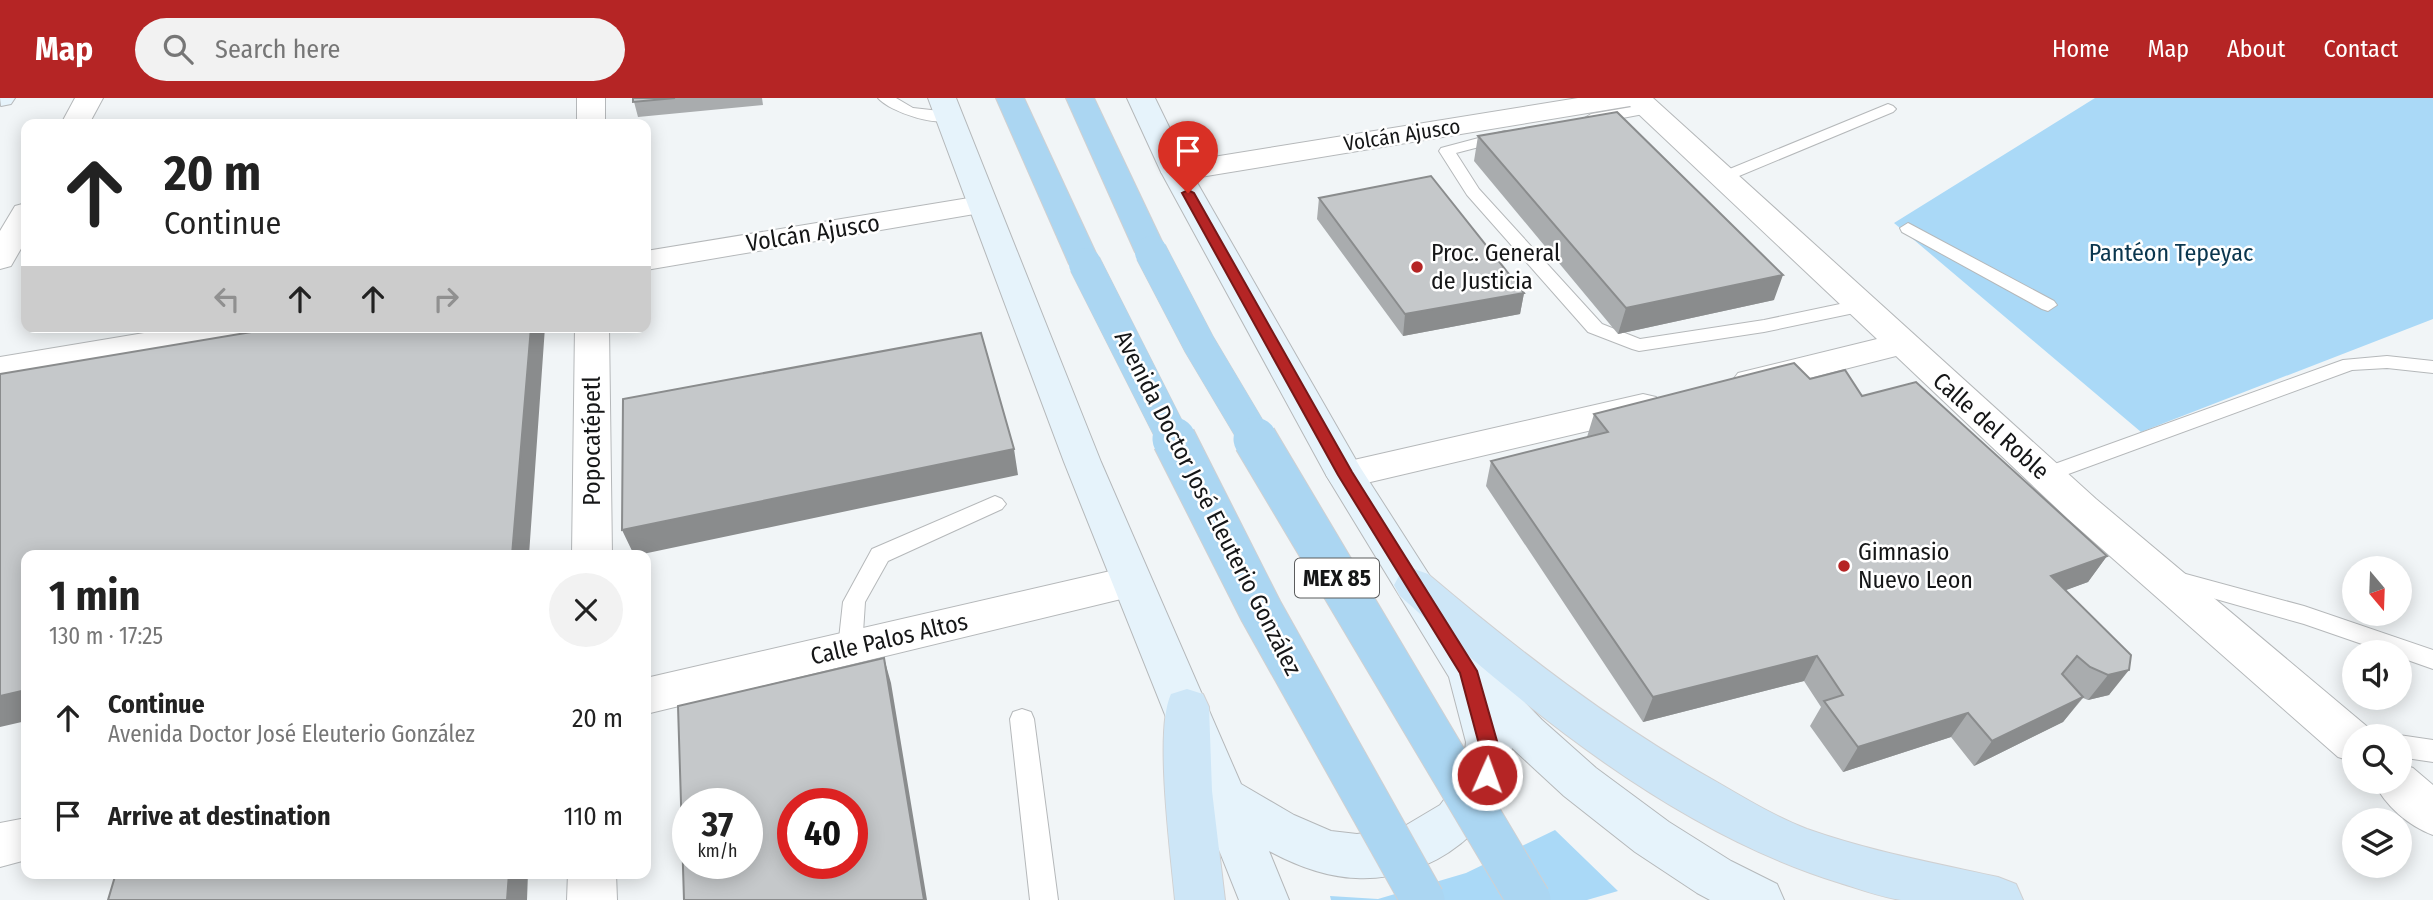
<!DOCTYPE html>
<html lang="en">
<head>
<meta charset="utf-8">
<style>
	body { margin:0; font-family:"Fira Sans Condensed",sans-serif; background:#f2f2f2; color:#222; height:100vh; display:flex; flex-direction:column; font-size:26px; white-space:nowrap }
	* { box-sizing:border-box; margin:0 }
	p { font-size:23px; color:#767676 }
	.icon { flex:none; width:38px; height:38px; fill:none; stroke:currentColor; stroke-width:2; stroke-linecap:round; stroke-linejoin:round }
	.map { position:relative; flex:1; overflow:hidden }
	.sheet { position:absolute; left:21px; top:452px; width:630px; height:329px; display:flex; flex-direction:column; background:#fff; border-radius:14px; box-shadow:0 4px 18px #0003 }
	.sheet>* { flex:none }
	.guide { position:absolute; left:21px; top:21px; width:630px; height:214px; border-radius:14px; box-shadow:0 4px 18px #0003; background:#fff; color:#222; overflow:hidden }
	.needle { width:46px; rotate:161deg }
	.tools { position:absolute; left:2342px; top:458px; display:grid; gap:14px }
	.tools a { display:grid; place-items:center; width:70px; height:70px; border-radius:50%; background:#fff; box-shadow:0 4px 18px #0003; font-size:35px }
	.speed { position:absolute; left:672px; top:690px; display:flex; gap:14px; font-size:35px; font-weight:700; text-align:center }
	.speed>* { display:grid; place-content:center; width:91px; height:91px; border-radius:50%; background:#fff; box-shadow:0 4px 18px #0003; line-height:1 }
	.speed small { font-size:18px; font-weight:400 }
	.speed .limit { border:10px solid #d22; background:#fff; color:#111 }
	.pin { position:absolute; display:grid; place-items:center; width:60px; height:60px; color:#fff; margin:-72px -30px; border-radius:50% 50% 50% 0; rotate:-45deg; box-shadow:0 0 7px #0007 }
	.pin .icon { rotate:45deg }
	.me { position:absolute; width:77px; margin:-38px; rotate:2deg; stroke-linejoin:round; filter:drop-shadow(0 0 5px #0008) }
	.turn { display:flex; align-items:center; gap:24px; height:147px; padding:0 28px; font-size:32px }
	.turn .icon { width:91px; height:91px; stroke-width:2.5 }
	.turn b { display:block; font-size:49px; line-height:60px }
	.lanes { display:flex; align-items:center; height:66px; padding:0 28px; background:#0003; justify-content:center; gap:35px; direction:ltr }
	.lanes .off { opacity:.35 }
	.round { display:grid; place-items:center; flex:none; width:74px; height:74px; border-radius:37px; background:#f2f2f2 }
	.overview { display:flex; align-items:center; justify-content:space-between; height:119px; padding:0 28px }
	h1 { font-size:42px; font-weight:700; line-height:52px }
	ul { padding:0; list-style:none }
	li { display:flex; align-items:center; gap:21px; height:98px; padding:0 28px }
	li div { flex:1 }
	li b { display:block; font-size:26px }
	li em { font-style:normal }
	header { display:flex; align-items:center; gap:42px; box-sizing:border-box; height:98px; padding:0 35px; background:#b52525; color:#fff }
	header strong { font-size:33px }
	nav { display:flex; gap:38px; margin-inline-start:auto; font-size:24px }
	.search { width:490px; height:63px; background:#f2f2f2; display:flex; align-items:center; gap:18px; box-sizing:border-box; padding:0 24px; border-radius:38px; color:#767676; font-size:26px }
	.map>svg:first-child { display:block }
	.green { fill:#aad9f7 }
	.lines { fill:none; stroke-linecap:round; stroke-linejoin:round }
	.lane-casing { stroke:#b5b8ba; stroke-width:2 }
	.street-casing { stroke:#b5b8ba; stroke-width:2 }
	.secondary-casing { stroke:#b5b8ba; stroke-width:2 }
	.primary-casing { stroke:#d0d0d1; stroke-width:2 }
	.highway-casing { stroke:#d0d0d1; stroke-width:2 }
	.lane { fill:#fff; fill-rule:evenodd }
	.street { fill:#fff; fill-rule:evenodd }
	.secondary { fill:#e6f3fb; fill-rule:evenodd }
	.primary { fill:#cde6f7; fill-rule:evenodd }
	.highway { fill:#abd6f2; fill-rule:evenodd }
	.highway-bridge-far1-casing { stroke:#d0d0d1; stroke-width:33; stroke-linecap:butt }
	.highway-bridge-casing { stroke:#d0d0d1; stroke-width:45; stroke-linecap:butt }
	.highway-bridge-far1 { stroke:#abd6f2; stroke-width:32 }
	.highway-bridge { stroke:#abd6f2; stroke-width:43 }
	.wall { fill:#a9acae }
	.shaded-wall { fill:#8a8c8d }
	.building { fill:#c5c8ca; stroke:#8a8c8d; stroke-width:2; fill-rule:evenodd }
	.route { fill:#b52525; stroke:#761818; stroke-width:2 }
	.poi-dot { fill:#b52525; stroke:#fff; stroke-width:2.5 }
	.labels { text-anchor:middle; stroke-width:5; stroke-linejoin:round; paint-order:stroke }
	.far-street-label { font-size:21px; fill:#151617; stroke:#fff }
	.shield { fill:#fff; stroke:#5b5c5d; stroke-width:2 }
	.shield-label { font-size:23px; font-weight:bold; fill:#151617 }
	.street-label { font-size:24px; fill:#151617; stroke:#fff }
	.poi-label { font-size:24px; fill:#151617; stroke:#fff; text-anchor:start }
	.park-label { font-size:24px; fill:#0a364e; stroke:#fff }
</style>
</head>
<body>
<header>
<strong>Map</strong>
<div class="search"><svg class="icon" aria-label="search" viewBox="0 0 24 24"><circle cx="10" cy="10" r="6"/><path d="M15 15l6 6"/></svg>Search here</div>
<nav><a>Home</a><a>Map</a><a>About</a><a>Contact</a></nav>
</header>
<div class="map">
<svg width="2433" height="802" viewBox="0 0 2433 802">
	<rect width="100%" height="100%" fill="#f1f5f7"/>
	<path class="green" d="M2095,0H2433V221L2141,334L1894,125Z
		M1555,732L1618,793L1587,802H1331L1330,798L1378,801L1466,775Z"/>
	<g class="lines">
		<g class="lane-casing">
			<path id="lane" d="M878,0H896L913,10L949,14L957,19C942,32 890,14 878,0Z
				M1649,6L1654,8L1657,11L1654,14L1591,26L1583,21L1591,16Z
				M1888,6L1893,8L1896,11L1893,14L1727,83H1715L1713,80L1715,77Z
				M1505,33L1510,35L1513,38L1510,41L1456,55L1479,91L1602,226L1640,241L1764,222L1859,202L1868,208L1859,214L1764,234L1639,253L1632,251L1588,234L1467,97L1439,53L1441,50Z
				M1908,125L2054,203L2057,207L2048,213L2042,211L1902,134L1900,130Z
				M2387,258L2433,263V275L2387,270L2352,272L2052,382L2045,384L2038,382L2035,377L2038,372L2343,262Z
				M995,398L1002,401L1006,406L1002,411L888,463L865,504L862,550L858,557L850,559L842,557L838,550L843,504L872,451Z
				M2171,472L2304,508L2433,552V571L2399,559V555H2388L2304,526L2163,486L2160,480L2163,474Z
				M1022,611L1031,614L1034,621L1058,802H1030L1010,621L1013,614Z
				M2399,637L2433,642V664L2399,659V639H2395Z"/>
		</g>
		<g class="street-casing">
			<path id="street" d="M75,0H103L89,26H61Z
				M577,0H605V26H577Z
				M1578,0H1653L2096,401L2370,631L2374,639H2354V664L2338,659L2068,421L1896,258L1750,295L1738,291L1732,283L1738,275L1877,241L1630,8L1176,83L1166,80L1161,74L1166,68L1176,65Z
				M981,98L992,101L996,107L992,113L646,172V153Z
				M26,105V142L11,168L0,171V133L15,108Z
				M180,229H263L258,237L246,240L0,281V259Z
				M575,229H609L612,457H572Z
				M1643,296L1656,299L1661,308L1656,317L1345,390L1332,386L1326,377L1332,368L1345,364Z
				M1132,468L1146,473L1152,484L1146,495L646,616V580Z
				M2399,665L2413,670L2433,687V737C2409,728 2385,708 2374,684H2399Z
				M26,720V762L0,769V725Z
				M568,775H616L617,802H567Z"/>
		</g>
		<g class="secondary-casing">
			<path id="secondary" d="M0,0H15L11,6L1,8Z
				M928,0H956L1101,364L1241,686L1294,717L1331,733L1357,736L1403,729L1440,707L1462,678L1466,644L1449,579L1326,377L1161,74L1127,0H1155L1191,74L1360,369L1483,561L1542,622L1596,670L1669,724L1731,763L1777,786L1784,802H1710L1697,795L1635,754L1564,698L1512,650C1508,728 1431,784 1356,780C1326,779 1295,767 1269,753L1289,802H1239L1064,364Z"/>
		</g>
		<g class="primary-casing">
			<path id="primary" d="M1414,471L1428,476C1519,553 1613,626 1717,684C1746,701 1776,719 1807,731C1869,753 1934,765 1998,779L2016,786L2023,802C1986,802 1936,802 1901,802C1881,799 1859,791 1840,785C1672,733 1529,613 1400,498L1394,487L1400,476Z
				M1187,591L1203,596L1209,609L1212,693L1225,802H1175C1171,758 1154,631 1171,596Z"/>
		</g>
		<g class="highway-casing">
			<path id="highway" d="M996,0H1024L1101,166L1096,173L1085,176L1074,173L1069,166Z
				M1066,0H1094L1167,154L1162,161L1151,163L1140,161L1135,154Z"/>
		</g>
		<use href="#lane" class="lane"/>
		<use href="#street" class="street"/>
		<use href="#secondary" class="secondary"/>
		<use href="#primary" class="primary"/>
		<use href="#highway" class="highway"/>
		<g class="highway-bridge-far1-casing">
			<path id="highway-bridge-far1" d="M1151,154L1199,246L1256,342
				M1085,166L1174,342"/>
		</g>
		<g class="highway-bridge-casing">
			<path id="highway-bridge" d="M1174,341L1261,513L1423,802
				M1255,341L1529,802"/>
		</g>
		<use href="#highway-bridge-far1" class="highway-bridge-far1"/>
		<use href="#highway-bridge" class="highway-bridge"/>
	</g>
	<path class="wall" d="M633,0H762L763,7L638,19Z
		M1478,38L1774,202L1618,236L1474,63Z
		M1319,100L1524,195L1520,216L1403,238L1317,121Z
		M1810,281L1862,298L2107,458L2088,484L2065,492L2131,557L2109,597L2088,602L2083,600L2063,624L1974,668L1951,639L1843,674L1810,628L1821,609L1804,583L1643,624L1486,388L1491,363L1587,339L1594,316Z"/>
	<path class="shaded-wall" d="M1783,177L1774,202L1618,236L1626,210Z
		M1524,195L1520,216L1403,238L1405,216Z
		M531,229H545L529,457H512Z
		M1014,351L1018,377L638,457H634L622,432Z
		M2107,458L2088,484L2034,504L2051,478Z
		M1817,558L1804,583L1643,624L1653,599Z
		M884,560L891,585L927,802H924Z
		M2129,572L2109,597L2088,602L2108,577Z
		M26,592V623L0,629V598Z
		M2083,599L2063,624L1974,668L1992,643Z
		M1968,615L1951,639L1843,674L1858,649Z
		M509,775H528L527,802H507Z"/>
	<path class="building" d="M633,0H675L633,4Z
		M1617,14L1783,177L1626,210L1478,38Z
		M1431,78L1524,195L1405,216L1319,100Z
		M281,229H531L512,457H26V592L0,598V276Z
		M981,235L1014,351L622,432L623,301Z
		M1794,265L1810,281L1845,272L1862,298L1916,284L2107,458L2051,478L2131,557L2129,572L2108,577L2090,569L2077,558L2062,576L2083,599L1992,643L1968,615L1858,649L1824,603L1843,597L1817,558L1653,599L1491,363L1608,334L1594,316Z
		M884,560L924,802H684L678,608ZM688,705H747V765H688ZM793,705H852V765H793Z
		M116,775H509L507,802H108Z"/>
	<path class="route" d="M1188,92L1194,95L1352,374L1477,573L1499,650L1493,683L1487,686L1480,683L1477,677L1480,650L1460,575L1338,377L1182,95Z"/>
	<g class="poi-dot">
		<circle cx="1417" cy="169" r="7"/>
		<circle cx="1844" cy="468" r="7"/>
	</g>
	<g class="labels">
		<g class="far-street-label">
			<text transform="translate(1402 37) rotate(-9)" y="7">Volcán Ajusco</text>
		</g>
		<rect class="shield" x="1295" y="460.5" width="84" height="39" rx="5"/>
		<g class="shield-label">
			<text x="1337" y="488">MEX 85</text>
		</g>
		<g class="street-label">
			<text transform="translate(813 135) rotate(-9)" y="8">Volcán Ajusco</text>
			<text transform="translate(1991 328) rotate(42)" y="8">Calle del Roble</text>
			<text transform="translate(592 343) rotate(-90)" y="8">Popocatépetl</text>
			<text transform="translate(1208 405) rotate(63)" y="8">Avenida Doctor José Eleuterio González</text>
			<text transform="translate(889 541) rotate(-13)" y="8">Calle Palos Altos</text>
		</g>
		<g class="poi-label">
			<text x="1431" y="163">Proc. General<tspan x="1431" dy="28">de Justicia</tspan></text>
			<text x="1858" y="462">Gimnasio<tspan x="1858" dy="28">Nuevo Leon</tspan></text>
		</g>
		<g class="park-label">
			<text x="2171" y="163">Pantéon Tepeyac</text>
		</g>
	</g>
</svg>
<div class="tools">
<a><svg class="needle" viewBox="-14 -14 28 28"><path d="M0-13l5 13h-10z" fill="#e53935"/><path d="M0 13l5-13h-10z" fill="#767676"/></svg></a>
<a><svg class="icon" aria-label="sound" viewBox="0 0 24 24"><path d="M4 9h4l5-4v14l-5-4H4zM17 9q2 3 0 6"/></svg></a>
<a><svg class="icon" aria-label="search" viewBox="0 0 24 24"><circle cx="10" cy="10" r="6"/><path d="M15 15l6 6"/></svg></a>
<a><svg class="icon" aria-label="layers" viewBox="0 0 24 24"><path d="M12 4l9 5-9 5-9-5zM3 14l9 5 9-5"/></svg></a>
</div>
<div class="speed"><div>37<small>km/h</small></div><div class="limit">40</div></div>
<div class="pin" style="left:1188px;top:95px;background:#d93025"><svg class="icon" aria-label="arrive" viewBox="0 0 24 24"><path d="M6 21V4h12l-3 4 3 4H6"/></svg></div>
<svg class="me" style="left:1487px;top:677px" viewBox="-20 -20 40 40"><circle r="17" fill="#b52525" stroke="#fff" stroke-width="3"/><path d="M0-11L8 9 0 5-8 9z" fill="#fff"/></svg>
<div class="guide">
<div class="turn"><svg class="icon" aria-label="ahead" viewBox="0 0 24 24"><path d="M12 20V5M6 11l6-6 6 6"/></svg><div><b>20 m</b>Continue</div></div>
<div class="lanes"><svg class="icon off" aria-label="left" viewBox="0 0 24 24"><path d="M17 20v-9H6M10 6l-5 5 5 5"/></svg><svg class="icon" aria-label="ahead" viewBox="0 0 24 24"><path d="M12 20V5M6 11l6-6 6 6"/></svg><svg class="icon" aria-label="ahead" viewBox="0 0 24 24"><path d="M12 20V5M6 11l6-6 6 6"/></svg><svg class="icon off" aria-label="right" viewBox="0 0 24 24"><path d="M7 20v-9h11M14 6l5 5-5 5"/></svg></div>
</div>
<section class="sheet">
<div class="overview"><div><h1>1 min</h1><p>130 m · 17:25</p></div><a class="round"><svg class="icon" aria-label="close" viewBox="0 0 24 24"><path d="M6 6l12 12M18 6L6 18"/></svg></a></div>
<ul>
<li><svg class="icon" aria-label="ahead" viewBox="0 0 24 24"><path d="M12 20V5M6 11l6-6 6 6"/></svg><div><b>Continue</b><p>Avenida Doctor José Eleuterio González</p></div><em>20 m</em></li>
<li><svg class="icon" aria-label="arrive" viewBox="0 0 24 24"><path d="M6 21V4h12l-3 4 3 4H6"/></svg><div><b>Arrive at destination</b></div><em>110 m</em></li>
</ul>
</section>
</div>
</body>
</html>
